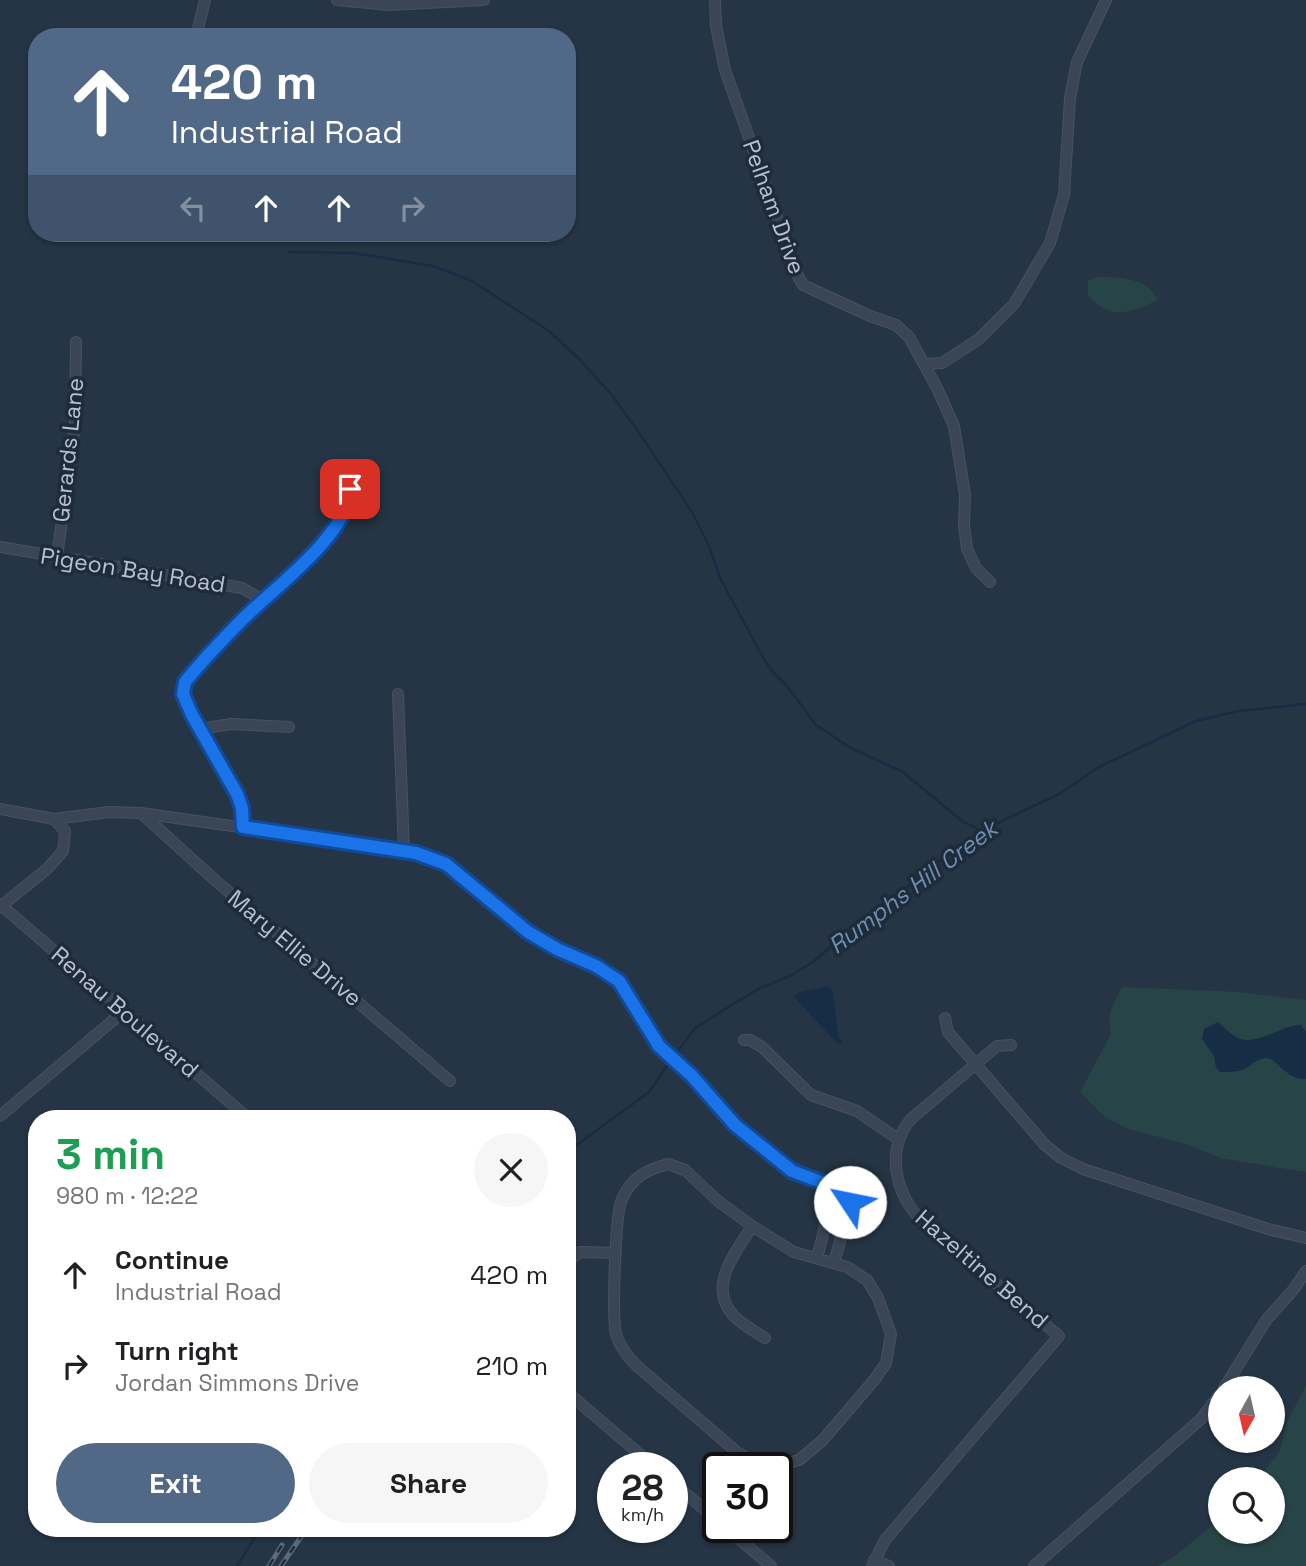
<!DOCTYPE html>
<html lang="en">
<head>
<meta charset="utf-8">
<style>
	body { margin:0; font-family:"Space Grotesk",sans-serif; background:#f6f6f6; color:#202124; height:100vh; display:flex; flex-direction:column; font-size:26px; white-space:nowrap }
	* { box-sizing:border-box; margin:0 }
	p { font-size:23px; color:#757577 }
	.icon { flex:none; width:38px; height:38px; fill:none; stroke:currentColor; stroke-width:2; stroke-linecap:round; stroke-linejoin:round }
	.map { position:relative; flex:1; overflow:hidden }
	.side { position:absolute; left:28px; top:1110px; width:548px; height:427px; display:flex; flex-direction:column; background:#fff; border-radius:28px; box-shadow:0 2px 5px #0004 }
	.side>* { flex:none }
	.top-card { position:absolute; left:28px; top:28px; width:548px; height:214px; border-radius:28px; box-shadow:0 2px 5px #0004; background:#516887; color:#fff; overflow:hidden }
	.needle { width:46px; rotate:188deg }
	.controls { position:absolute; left:1208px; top:1376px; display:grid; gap:14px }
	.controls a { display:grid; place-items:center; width:77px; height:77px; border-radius:50%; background:#fff; box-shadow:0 2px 5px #0004; font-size:35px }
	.speed { position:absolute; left:597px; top:1452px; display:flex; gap:14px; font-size:35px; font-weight:700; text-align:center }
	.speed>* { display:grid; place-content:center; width:91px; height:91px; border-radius:50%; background:#fff; box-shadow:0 2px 5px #0004; line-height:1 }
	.speed small { font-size:18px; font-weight:400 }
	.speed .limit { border:4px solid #111; border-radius:10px; background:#fff; color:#111 }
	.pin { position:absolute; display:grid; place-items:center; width:60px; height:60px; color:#fff; margin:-30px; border-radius:14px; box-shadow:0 4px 10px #0006 }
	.me { position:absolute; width:77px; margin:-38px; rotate:304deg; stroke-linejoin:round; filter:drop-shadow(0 0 5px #0008) }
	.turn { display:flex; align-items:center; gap:24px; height:147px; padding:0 28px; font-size:32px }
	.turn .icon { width:91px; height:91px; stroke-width:2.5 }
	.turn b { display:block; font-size:49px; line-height:60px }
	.lanes { display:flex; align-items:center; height:66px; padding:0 28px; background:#0003; justify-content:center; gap:35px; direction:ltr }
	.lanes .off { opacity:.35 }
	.round { display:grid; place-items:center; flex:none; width:74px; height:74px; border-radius:37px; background:#f6f6f6 }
	.overview { display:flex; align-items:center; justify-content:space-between; height:119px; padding:0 28px }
	h1 { font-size:42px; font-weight:800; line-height:52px; color:#1e9e55 }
	.cta { display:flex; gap:14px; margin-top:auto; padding:14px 28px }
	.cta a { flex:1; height:80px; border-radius:42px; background:#516887; color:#fff; font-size:28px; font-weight:800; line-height:80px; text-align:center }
	.cta a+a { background:#f6f6f6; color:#202124 }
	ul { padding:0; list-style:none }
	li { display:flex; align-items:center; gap:21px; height:91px; padding:0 28px }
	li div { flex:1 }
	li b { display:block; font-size:26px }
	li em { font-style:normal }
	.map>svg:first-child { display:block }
	.green { fill:#274446 }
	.water { fill:#172c45 }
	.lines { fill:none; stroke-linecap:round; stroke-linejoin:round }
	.stream { stroke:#172c45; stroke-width:2.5 }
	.minor-casing { stroke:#475261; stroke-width:12 }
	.minor { stroke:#3a4655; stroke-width:10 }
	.rail-casing { stroke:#5c6b7c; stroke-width:5 }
	.rail { stroke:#1e2b3a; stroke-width:2.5; stroke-dasharray:8; stroke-linecap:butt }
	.route-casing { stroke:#114b97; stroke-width:18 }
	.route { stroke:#1a73e8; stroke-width:12 }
	.labels { text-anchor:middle; stroke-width:7; stroke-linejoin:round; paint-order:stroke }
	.street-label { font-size:23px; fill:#b8c1ce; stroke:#1e2b3a }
	.water-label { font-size:24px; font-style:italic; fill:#6f8eaf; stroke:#1e2b3a }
</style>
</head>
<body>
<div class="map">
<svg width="1306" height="1566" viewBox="0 0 1306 1566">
	<rect width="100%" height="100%" fill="#253545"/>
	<path class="green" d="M1097,277C1120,277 1146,277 1158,300C1129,313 1112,321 1088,296V281Z
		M1122,987L1238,992L1306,1000V1172L1220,1158L1189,1145L1128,1129L1106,1118L1080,1092L1111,1034C1106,1015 1113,1004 1122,987Z
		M1306,1386V1566H1158L1176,1555L1220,1519V1531H1272V1479H1258L1280,1451L1287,1422Z"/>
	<path class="water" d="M829,986L833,991L838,1035L843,1045L836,1042L794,997L799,992Z
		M1218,1022C1224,1027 1229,1033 1236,1037C1255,1048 1281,1025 1301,1025L1306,1032V1079C1287,1080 1278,1060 1268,1058C1257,1057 1251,1067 1242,1070C1236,1072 1226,1072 1220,1072L1216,1068L1214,1056L1202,1039L1204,1029Z"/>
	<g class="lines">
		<path class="stream" d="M289,252L354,253L433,266L472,281L549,331L578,358L612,395L635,427L692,512L709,546L720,578L761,654L772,671L787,686L816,725L849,747L903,772L962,821L981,831
			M675,1055L695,1028L756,990L790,976L813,962L838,940L886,908L920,875L981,831L1061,793L1097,768L1196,721L1238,711L1306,704
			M567,1152L649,1092L671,1060
			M237,1566L261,1528"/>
		<g class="minor-casing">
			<path id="minor" d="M337,0L389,5L484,0
				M715,0L716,26L725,70L798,276L803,285L870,316L896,325L909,337L937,388L954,426L965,495L964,525L967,549L976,568L990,582
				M196,37L205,0
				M925,364L942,363L979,339L1014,304L1050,243L1064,195L1070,98L1077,62L1106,0
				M0,547L242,588L263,600
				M57,557L75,423L76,342
				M398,694L404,851
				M200,729L231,724L289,727
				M0,809L54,819L65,831L63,851L47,869L0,907
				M141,813L216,881L450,1081
				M54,819L109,812L141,813L385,848L416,853L446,864L528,932L557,949L596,966L619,981L659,1046L692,1076L735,1125L792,1171L842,1190L849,1197V1210L834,1263
				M243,827L242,808L237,794L192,715L183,694L185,683C210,652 238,624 267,597C288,575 313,557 332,533C348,512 349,487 364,466
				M2,906L248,1118
				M945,1018L948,1032L1044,1144L1061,1158L1083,1169L1268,1229L1306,1238
				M744,1040H750L762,1047L811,1095L857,1111L898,1139
				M0,1116L124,1011
				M668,1164L685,1170L718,1201L752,1226L794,1252L847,1267L867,1280L878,1298L891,1334L886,1363L875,1379L822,1441L799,1460L778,1466L756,1462L738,1453L637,1366C628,1357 619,1346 616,1334C612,1316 615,1214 622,1199C632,1177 646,1170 668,1164Z
				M752,1226C736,1253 707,1285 733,1315C741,1324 754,1331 765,1338
				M817,1258L835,1188
				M567,1262L580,1252L616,1253
				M1224,1388L1267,1319L1294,1289L1306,1271
				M567,1392L656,1468
				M672,1482L718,1521
				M726,1528L771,1566
				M874,1560L889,1566
				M872,1566L885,1540L1059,1336C1033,1314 1006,1292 980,1270C961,1254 939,1239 922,1221C895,1194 885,1150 911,1119L997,1046L1011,1045
				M1034,1566L1201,1419L1220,1394"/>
		</g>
		<use href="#minor" class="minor"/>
		<g class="rail-casing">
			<path id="rail" d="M269,1566L282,1545
				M281,1566L307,1528"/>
		</g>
		<use href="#rail" class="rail"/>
	</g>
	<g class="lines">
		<g class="route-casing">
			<path id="route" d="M350,489C350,533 273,589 243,619C223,639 203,660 185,682L183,694L192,715L237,794L242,808L243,827L416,853L446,864L528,932L557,949L596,966L619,981L659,1046L692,1076L735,1125L792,1171L842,1190L850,1202"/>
		</g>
		<use href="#route" class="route"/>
	</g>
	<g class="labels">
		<g class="street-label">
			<text transform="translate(774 207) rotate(70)" y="8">Pelham Drive</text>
			<text transform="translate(68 450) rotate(-84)" y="8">Gerards Lane</text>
			<text transform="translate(133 570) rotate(9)" y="8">Pigeon Bay Road</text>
			<text transform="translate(295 948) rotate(40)" y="8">Mary Ellie Drive</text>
			<text transform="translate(125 1012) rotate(41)" y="8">Renau Boulevard</text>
			<text transform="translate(982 1269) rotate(41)" y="8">Hazeltine Bend</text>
		</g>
		<g class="water-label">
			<text transform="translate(913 887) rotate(-37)" y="8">Rumphs Hill Creek</text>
		</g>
	</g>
</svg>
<div class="controls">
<a><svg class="needle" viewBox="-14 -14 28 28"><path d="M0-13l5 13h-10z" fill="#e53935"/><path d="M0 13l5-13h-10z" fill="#757577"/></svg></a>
<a><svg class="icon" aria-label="search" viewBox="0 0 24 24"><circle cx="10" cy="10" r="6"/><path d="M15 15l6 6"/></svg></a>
</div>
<div class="speed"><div>28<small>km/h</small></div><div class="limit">30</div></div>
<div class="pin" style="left:350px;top:489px;background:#d93025"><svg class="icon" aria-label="arrive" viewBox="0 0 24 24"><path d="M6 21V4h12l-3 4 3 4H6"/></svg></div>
<svg class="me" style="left:850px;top:1202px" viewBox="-20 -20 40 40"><circle r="19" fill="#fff"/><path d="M0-13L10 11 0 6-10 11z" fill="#1a73e8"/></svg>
<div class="top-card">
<div class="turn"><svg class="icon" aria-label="ahead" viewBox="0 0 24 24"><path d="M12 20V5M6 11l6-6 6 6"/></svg><div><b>420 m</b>Industrial Road</div></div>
<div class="lanes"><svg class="icon off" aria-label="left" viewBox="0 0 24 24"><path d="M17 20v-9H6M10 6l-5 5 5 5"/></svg><svg class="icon" aria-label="ahead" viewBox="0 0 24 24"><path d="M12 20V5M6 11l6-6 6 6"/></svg><svg class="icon" aria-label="ahead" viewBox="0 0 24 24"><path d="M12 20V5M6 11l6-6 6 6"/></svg><svg class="icon off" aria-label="right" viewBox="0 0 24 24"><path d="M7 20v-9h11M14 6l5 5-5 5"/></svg></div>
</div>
<section class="side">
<div class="overview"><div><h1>3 min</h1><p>980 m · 12:22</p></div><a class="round"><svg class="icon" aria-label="close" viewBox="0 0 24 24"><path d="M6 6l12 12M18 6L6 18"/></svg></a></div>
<ul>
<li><svg class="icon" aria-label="ahead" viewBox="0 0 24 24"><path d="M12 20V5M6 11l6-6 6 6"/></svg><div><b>Continue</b><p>Industrial Road</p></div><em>420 m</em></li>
<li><svg class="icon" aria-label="right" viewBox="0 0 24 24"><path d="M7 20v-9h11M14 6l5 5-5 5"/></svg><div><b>Turn right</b><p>Jordan Simmons Drive</p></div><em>210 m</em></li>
</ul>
<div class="cta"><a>Exit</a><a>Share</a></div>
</section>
</div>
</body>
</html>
